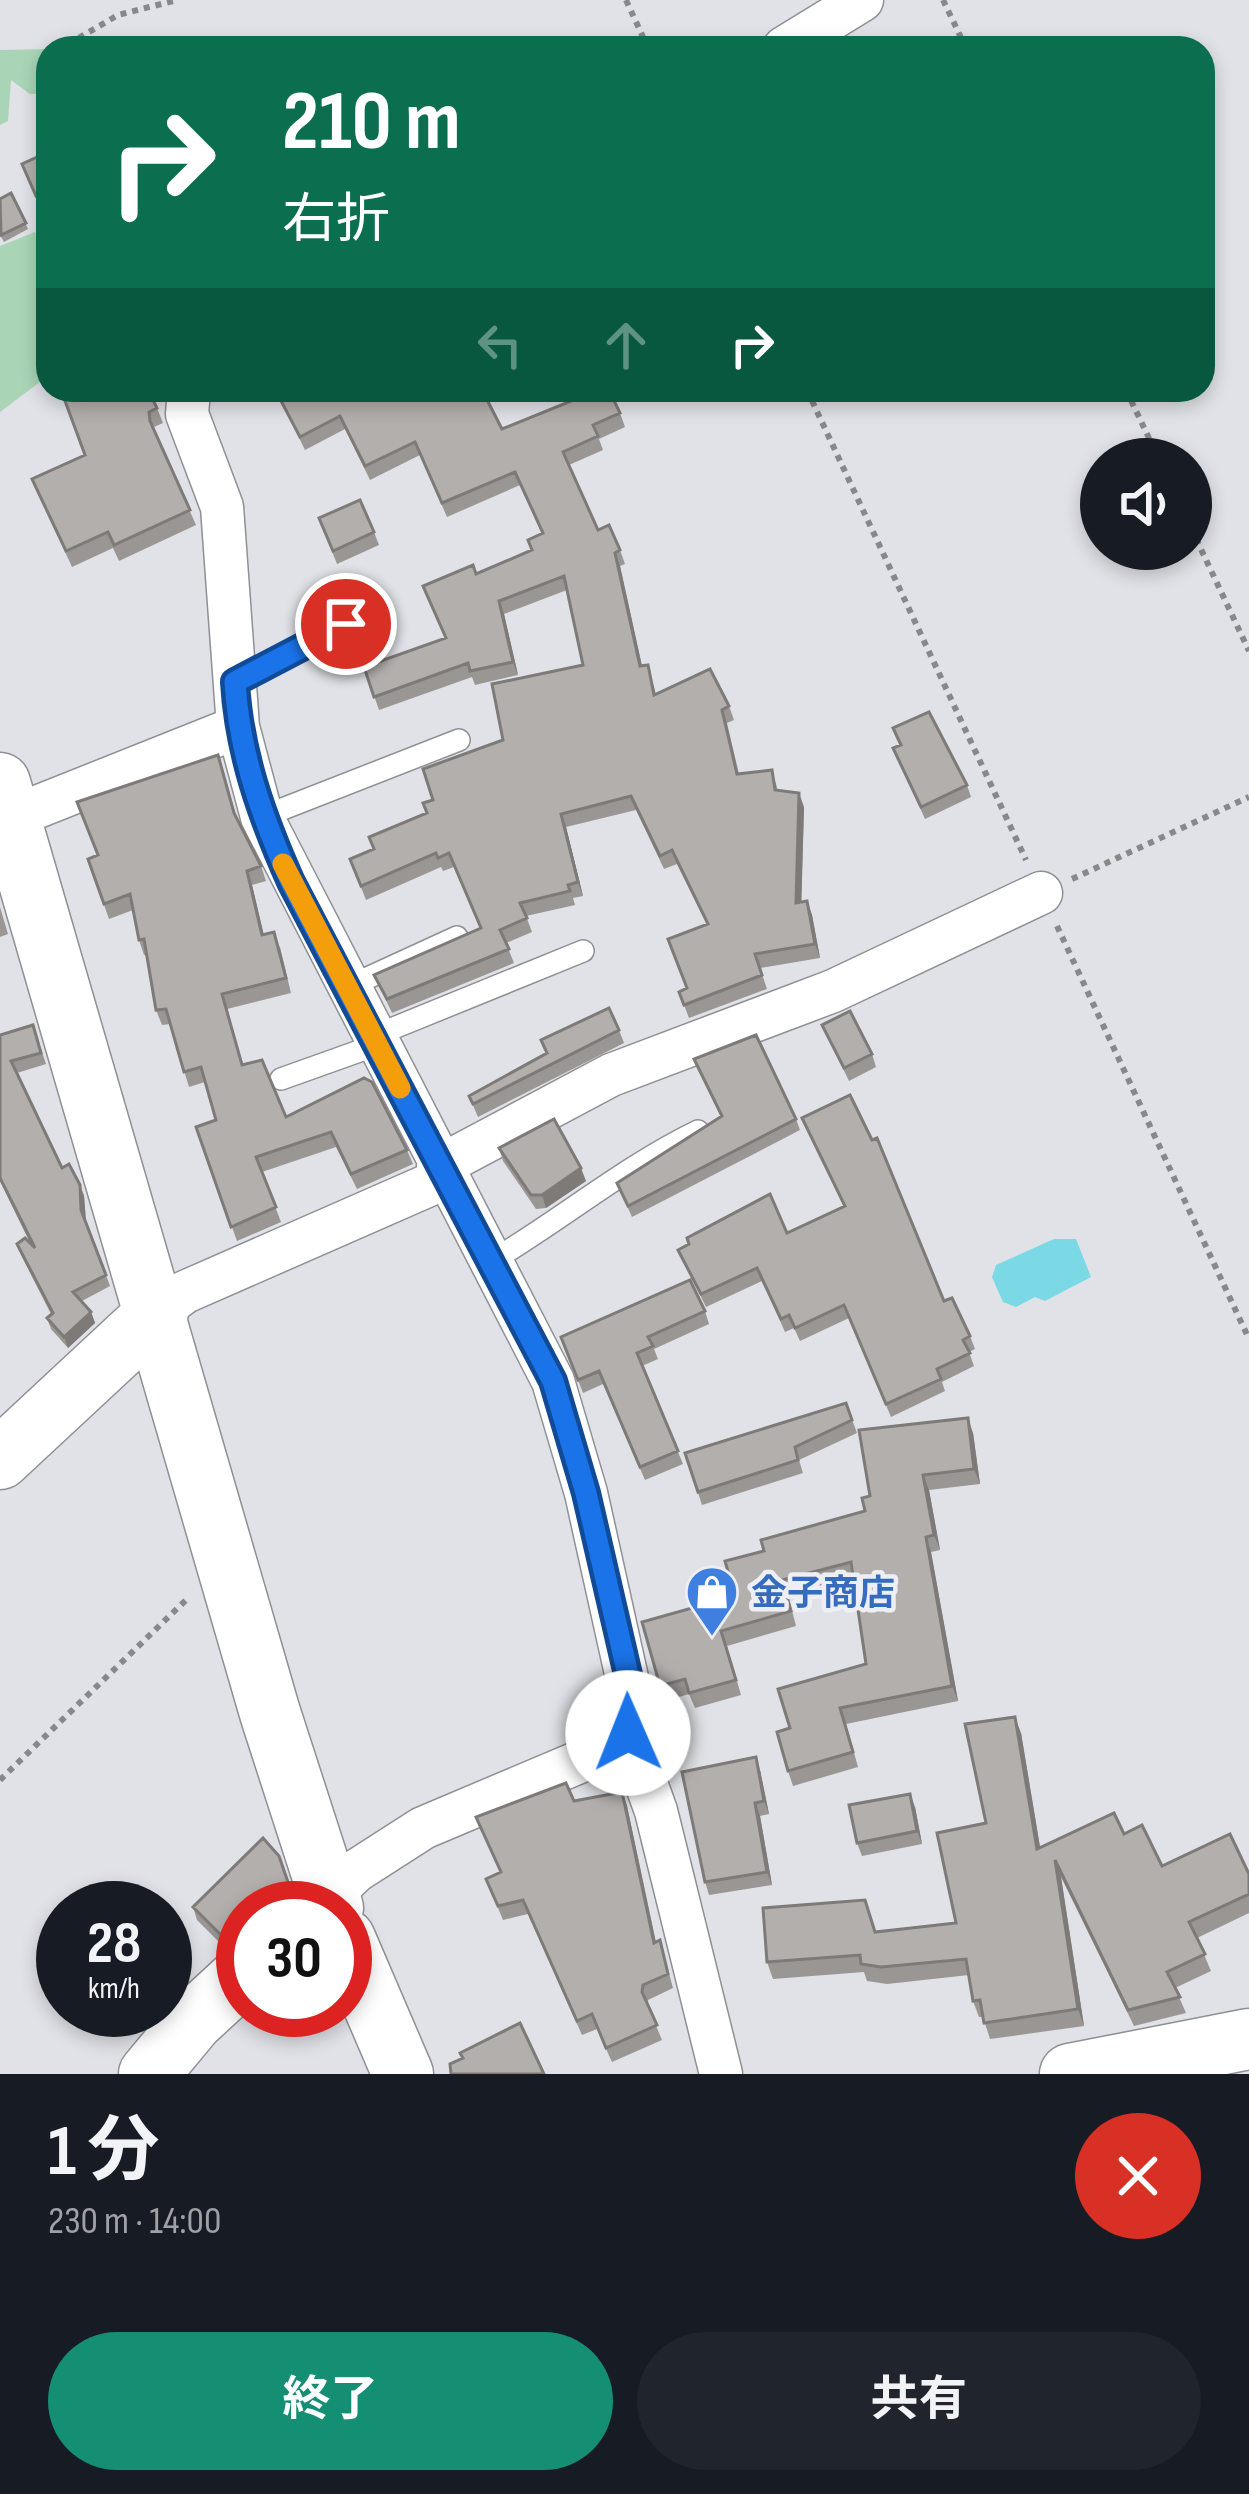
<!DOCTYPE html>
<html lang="ja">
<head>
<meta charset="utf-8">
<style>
	body { margin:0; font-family:"Sofia Sans Condensed","Noto Sans JP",sans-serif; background:#20242c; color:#f1f3f6; height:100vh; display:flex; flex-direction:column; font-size:45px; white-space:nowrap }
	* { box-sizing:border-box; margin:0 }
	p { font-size:39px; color:#9ea1a6 }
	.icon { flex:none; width:66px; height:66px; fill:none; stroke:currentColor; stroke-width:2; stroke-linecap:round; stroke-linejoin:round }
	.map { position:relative; height:2074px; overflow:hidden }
	.sheet { display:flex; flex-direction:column; background:#171b24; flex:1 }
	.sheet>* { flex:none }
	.guide { position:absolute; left:36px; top:36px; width:1179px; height:366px; border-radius:36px; box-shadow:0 6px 18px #0003; background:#0b6e4f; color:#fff; overflow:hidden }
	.fabs { position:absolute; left:1080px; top:438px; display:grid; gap:24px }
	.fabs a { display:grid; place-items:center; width:132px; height:132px; border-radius:50%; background:#171b24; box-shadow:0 6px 18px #0003; font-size:60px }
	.speed { position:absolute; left:36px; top:1881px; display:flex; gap:24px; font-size:60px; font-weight:700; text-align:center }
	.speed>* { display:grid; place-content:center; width:156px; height:156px; border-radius:50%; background:#171b24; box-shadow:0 6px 18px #0003; line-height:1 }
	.speed small { font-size:30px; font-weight:400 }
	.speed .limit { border:18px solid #d22; background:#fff; color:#111 }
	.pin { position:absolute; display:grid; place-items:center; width:102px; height:102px; color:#fff; margin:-51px; border:6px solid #fff; border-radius:50%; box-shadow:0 3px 12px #0007 }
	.me { position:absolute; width:132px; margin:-66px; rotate:359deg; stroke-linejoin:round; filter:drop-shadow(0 0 9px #0008) }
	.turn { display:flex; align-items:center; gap:42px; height:252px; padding:0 48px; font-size:54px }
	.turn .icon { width:156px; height:156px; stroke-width:2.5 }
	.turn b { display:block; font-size:84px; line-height:102px }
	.lanes { display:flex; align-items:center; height:114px; padding:0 48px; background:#0003; justify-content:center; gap:60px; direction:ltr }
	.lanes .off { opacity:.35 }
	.round { display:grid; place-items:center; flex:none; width:126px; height:126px; border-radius:63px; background:#20242c }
	.overview { display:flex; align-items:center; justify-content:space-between; height:204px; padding:0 48px }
	h1 { font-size:72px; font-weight:700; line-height:90px }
	.cta { display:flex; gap:24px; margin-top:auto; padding:24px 48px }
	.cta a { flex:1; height:138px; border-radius:72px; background:#158f74; color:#fff; font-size:48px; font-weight:700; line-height:138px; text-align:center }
	.cta a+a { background:#20242c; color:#f1f3f6 }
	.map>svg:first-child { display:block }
	.green { fill:#a9d5b6 }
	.water { fill:#7ad9e5 }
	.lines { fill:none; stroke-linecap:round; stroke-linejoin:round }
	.lane-casing { stroke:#8f9095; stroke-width:24 }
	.street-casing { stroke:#8f9095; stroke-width:45 }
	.secondary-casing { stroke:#8f9095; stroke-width:63 }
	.path { stroke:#87888b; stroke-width:6; stroke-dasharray:6 6; stroke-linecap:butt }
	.lane { stroke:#fff; stroke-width:21 }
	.street { stroke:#fff; stroke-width:42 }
	.secondary { stroke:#fff; stroke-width:60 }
	.wall { fill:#9a9694 }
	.shaded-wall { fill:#7d7a78 }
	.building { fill:#b3afac; stroke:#7d7a78; stroke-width:3 }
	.route-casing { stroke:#114b97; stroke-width:30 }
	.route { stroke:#1a73e8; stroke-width:21 }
	.slow { stroke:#f59e0b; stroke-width:21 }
	.labels { text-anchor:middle; stroke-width:9; stroke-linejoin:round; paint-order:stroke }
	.shop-label { font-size:36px; font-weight:bold; fill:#366cbe; stroke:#eeeff4; text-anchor:start }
</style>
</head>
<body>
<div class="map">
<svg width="1249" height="2074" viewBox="0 0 1249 2074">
	<rect width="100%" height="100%" fill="#e0e2e7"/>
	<path class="green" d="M48,49V94H30L11,80L8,121L0,125V50Z
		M35,232L48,263V376L0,412V246Z"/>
	<path class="water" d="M1054,1239H1076L1091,1277L1045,1301L1035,1297L1016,1307L1003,1302L992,1277L996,1265Z"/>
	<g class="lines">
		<g class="lane-casing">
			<path id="lane" d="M234,682L346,624
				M262,817L459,740
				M348,987L457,937
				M374,1036L583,951
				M281,1079L379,1044
				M490,1262C561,1220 624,1167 698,1131"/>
		</g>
		<g class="street-casing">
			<path id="street" d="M784,48L862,0
				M189,390L187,414L222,507L238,727L262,817L553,1381L586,1493L635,1714L617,1746L423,1828L356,1871L329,1897
				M12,817L238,727
				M438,1167L611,1075L833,991L1041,893
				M158,1312L185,1292L445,1178
				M628,1733L656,1811L721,2074"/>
		</g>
		<g class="secondary-casing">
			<path id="secondary" d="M0,783L270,1713L333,1908
				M0,1459L158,1312
				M345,1939L403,2074
				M149,2074L193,2021L243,1975
				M1070,2074L1249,2039"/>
		</g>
		<path class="path" d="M626,0L648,48
			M943,0L966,48
			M81,48L77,39L118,15L177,0
			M807,390L1026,860
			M1126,390L1159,459
			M1191,528L1249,651
			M1072,879L1249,797
			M1057,926L1249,1339
			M0,1780L186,1600"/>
		<use href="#lane" class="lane"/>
		<use href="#street" class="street"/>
		<use href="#secondary" class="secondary"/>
	</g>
	<path class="wall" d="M48,152V198L38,202L22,164Z
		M11,193L28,229L4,242L0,235Z
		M60,390L157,408L163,423L154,427L155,432L196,525L119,561L113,548L72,567L32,479L85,455Z
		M280,399L502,429L620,413L625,427L599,439L603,450L569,465L598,530L620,550L625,564L620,566L642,666L648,665L656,694L729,706L734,720L727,723L739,774L772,770L778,791L804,807L801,902L807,901L812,915L820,958L760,968L767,989L689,1018L679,992L686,989L707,924L677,864L664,869L636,810L566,827L583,896L573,898L575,905L526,916L532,932L506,943L514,963L392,1013L374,975L480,928L454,867L443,871L441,867L366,900L350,859L374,849L427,813L433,800L503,740L583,665L567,590L504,614L518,675L475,685L472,677L379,710L364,667L445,638L476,574L531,550L542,534L520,485L447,517L420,455L370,480L345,429L305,450Z
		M319,518L374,532L379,545L337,564Z
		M893,728L967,785L971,797L925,819L893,748L900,745Z
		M223,770L237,819L261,866L266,881L252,885L264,935L280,947L291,993L227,1009L243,1065L286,1117L407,1150L413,1164L357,1189L336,1147L262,1172L281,1222L237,1241L196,1127L216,1120L205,1082L189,1087L170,1024L162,1025L156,1010L146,955H144L139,940L133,910L109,919L88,859L98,855Z
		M0,907L8,934L0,937Z
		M33,1025L46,1064L17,1073L62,1168L80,1185L84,1196L86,1221L110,1286L82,1301L91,1312L95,1323L68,1348L51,1329L47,1318L51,1314L21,1255L17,1244L31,1245L0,1181V1035Z
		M822,1025L872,1054L876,1067L849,1081Z
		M619,1030L624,1043L478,1117L469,1096L546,1053L541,1040Z
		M694,1059L796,1119L800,1130L632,1217L617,1183L721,1117Z
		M802,1118L970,1336L975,1349L969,1352L974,1366L942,1382L945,1391L891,1417L849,1318L800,1341L794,1328L785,1332L762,1281L706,1307L678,1250L787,1233L844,1207Z
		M499,1148L586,1181L546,1208L536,1209L503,1161Z
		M705,1311L709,1324L654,1349L658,1359L642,1366L683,1464L645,1480L603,1384L583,1393L561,1337Z
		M846,1403L857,1433L799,1460L803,1473L702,1505L685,1453Z
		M973,1433L980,1484L929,1490L940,1550L931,1552L958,1701L846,1724L858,1767L793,1786L788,1771L790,1728L866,1664L853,1578L788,1595L796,1626L727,1646L741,1695L695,1708L689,1694L665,1701L660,1686L735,1596L764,1551L865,1511L870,1496Z
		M1021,1733L1040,1847L1124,1834L1162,1866L1249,1874V1913L1197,1938L1211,1971L1175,1988L1186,2013L1134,2026L1061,1877L1084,2026L990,2039L983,2017H979L973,2001L969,1975L887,1984L867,1981L864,1972L773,1979L767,1962L876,1932L956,1923L986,1823Z
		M760,1770L769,1814L760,1816L772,1885L709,1895L705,1882Z
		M622,1792L627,1806L656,1942L660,1940L673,1988L648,2000L647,2004L662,2040L612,2062L597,2029L582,2035L528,1914L503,1920L486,1879L500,1872L476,1817Z
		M915,1807L922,1844L862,1856L857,1843Z
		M293,1898L243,1908V1943L224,1947L197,1920L193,1907Z"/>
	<path class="shaded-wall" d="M615,553L620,566L645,680L640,666Z
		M499,601L504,614L518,675L513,662Z
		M799,793L804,807L801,917L796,903Z
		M561,814L566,827L583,896L578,882Z
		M247,871L252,885L267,950L262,935Z
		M807,901L812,915L820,958L815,944Z
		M581,1168L586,1181L546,1208L542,1195Z
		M80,1185L84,1196L86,1222L81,1210Z
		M91,1312L95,1323L68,1348L64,1337Z
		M968,1418L973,1433L980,1484L974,1469Z
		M923,1475L929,1490L940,1550L934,1535Z
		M926,1537L931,1552L958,1701L952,1686Z
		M1015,1717L1021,1733L1043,1865L1037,1849Z
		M756,1757L760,1770L769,1814L764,1801Z
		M622,1792L627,1806L659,1958L654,1943Z
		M910,1794L915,1807L922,1844L917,1831Z
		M755,1803L760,1816L772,1885L767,1872Z
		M279,1856L293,1898L283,1908H265Z
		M1055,1860L1061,1877L1084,2026L1078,2009Z"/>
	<path class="building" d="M48,152V190L36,196L22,164Z
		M11,193L26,223L1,235L0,199Z
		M61,390H148L157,408L149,412L150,421L190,510L114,545L108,532L66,551L32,479L85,455Z
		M298,390H482L502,429L598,390H609L620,413L593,425L598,436L563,452L598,530L609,525L620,550L615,553L640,666L648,665L654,695L710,669L729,706L722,710L737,774L772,770L775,790L799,793L796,903L807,901L815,944L755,954L762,975L684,1005L679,992L687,988L668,939L708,924L672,850L660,856L631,796L561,814L578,882L568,885L570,891L520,903L527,918L500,930L509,949L387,999L374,975L481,928L449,853L438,858L436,853L361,886L350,859L374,849L369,837L427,813L423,803L433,800L423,769L503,740L492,684L583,665L564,576L499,601L513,662L470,671L468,663L374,697L364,667L446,638L423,586L473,565L476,574L532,550L528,540L543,533L515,472L442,503L415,442L365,466L340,416L300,437L280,399Z
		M360,500L374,532L333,551L319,518Z
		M929,712L967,785L921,807L893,748L901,745L893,728Z
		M218,755L234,813L261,866L247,871L262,935L274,932L286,978L222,994L242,1065L262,1060L286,1117L364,1078L372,1082L407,1150L351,1174L331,1132L256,1157L276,1207L231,1227L196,1127L216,1120L201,1067L184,1072L166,1009L156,1010L144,939L139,940L130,894L104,904L88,859L98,855L77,802Z
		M609,1008L619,1030L473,1104L469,1096L547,1053L541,1040Z
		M850,1011L872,1054L844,1068L822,1025Z
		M33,1025L41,1053L11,1061L62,1168L69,1164L80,1185L81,1210L106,1275L73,1292L91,1312L64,1337L47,1318L53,1313L17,1244L25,1238L35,1248L0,1178V1035Z
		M756,1035L796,1119L628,1206L617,1183L722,1116L694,1059Z
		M850,1095L872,1140L877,1138L944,1301L952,1298L970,1336L963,1340L970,1353L937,1369L941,1379L886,1404L844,1305L795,1328L789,1315L781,1319L757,1268L701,1294L678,1250L689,1244L687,1238L770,1194L787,1233L845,1206L802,1118Z
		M554,1119L581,1168L542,1195H531L499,1148Z
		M690,1280L705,1311L648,1337L653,1346L637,1353L678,1451L640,1467L599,1371L578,1380L561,1337Z
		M846,1403L852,1420L795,1447L798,1460L698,1492L685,1453Z
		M968,1418L974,1469L923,1475L934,1535L926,1537L952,1686L840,1708L853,1752L788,1771L777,1732L790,1728L778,1689L866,1664L851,1562L782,1580L791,1611L721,1631L736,1680L689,1693L685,1679L660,1686L642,1622L735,1596L725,1561L764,1551L761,1540L865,1511L862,1498L870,1496L859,1430Z
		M1015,1717L1037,1849L1114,1813L1124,1834L1142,1825L1162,1866L1230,1834L1249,1874V1894L1189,1922L1205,1954L1167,1972L1180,1997L1128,2010L1055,1860L1078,2009L984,2023L980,2000L973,2001L966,1959L881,1967L861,1964L860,1955L767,1962L763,1908L865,1900L875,1932L956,1923L937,1833L986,1823L965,1724Z
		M756,1757L764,1801L755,1803L767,1872L705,1882L682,1772Z
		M566,1783L574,1801L622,1792L654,1943L660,1940L668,1974L643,1985L642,1992L657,2025L606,2048L592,2014L577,2021L523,1900L498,1906L486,1879L501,1872L476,1817Z
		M910,1794L917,1831L857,1843L849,1805Z
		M263,1838L279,1856L289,1885L265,1908H243V1929L220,1934L193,1907Z
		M520,2023L544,2074H451L450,2064L463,2058L460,2053Z"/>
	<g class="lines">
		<g class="route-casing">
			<path id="route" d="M346,624L235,682C239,753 262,817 291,882L553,1381L586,1493L632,1692L635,1714L628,1733"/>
		</g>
		<use href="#route" class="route"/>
		<path class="slow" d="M283,864L400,1088"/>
	</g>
	<defs>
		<g id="shop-pin" transform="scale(2.7)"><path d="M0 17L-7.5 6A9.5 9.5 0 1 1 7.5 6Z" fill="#3f7fe0" stroke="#eeeff4"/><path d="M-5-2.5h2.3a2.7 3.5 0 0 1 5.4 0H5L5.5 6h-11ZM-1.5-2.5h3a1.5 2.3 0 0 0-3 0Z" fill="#fff"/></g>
	</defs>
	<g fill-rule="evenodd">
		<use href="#shop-pin" x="712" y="1592"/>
	</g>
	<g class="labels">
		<g class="shop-label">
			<text x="751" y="1605">金子商店</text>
		</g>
	</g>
</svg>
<div class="fabs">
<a><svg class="icon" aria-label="sound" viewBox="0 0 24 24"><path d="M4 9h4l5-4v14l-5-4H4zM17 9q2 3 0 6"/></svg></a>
</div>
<div class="speed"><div>28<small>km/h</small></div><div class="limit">30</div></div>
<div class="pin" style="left:346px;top:624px;background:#d93025"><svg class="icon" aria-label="arrive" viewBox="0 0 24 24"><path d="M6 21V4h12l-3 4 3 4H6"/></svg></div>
<svg class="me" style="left:628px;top:1733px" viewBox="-20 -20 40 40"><circle r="19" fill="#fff"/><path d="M0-13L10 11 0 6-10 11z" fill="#1a73e8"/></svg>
<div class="guide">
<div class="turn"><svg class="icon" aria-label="right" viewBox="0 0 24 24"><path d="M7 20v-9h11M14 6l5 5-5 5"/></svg><div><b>210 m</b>右折</div></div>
<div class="lanes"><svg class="icon off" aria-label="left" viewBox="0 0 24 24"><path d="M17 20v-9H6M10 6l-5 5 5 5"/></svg><svg class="icon off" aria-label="ahead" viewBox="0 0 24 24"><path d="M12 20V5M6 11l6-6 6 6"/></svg><svg class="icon" aria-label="right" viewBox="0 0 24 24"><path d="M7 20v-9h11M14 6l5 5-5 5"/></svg></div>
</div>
</div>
<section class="sheet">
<div class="overview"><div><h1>1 分</h1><p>230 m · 14:00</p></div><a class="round" style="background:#d93025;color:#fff"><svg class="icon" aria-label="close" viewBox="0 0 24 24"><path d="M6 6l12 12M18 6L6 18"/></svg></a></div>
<div class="cta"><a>終了</a><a>共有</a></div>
</section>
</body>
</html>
